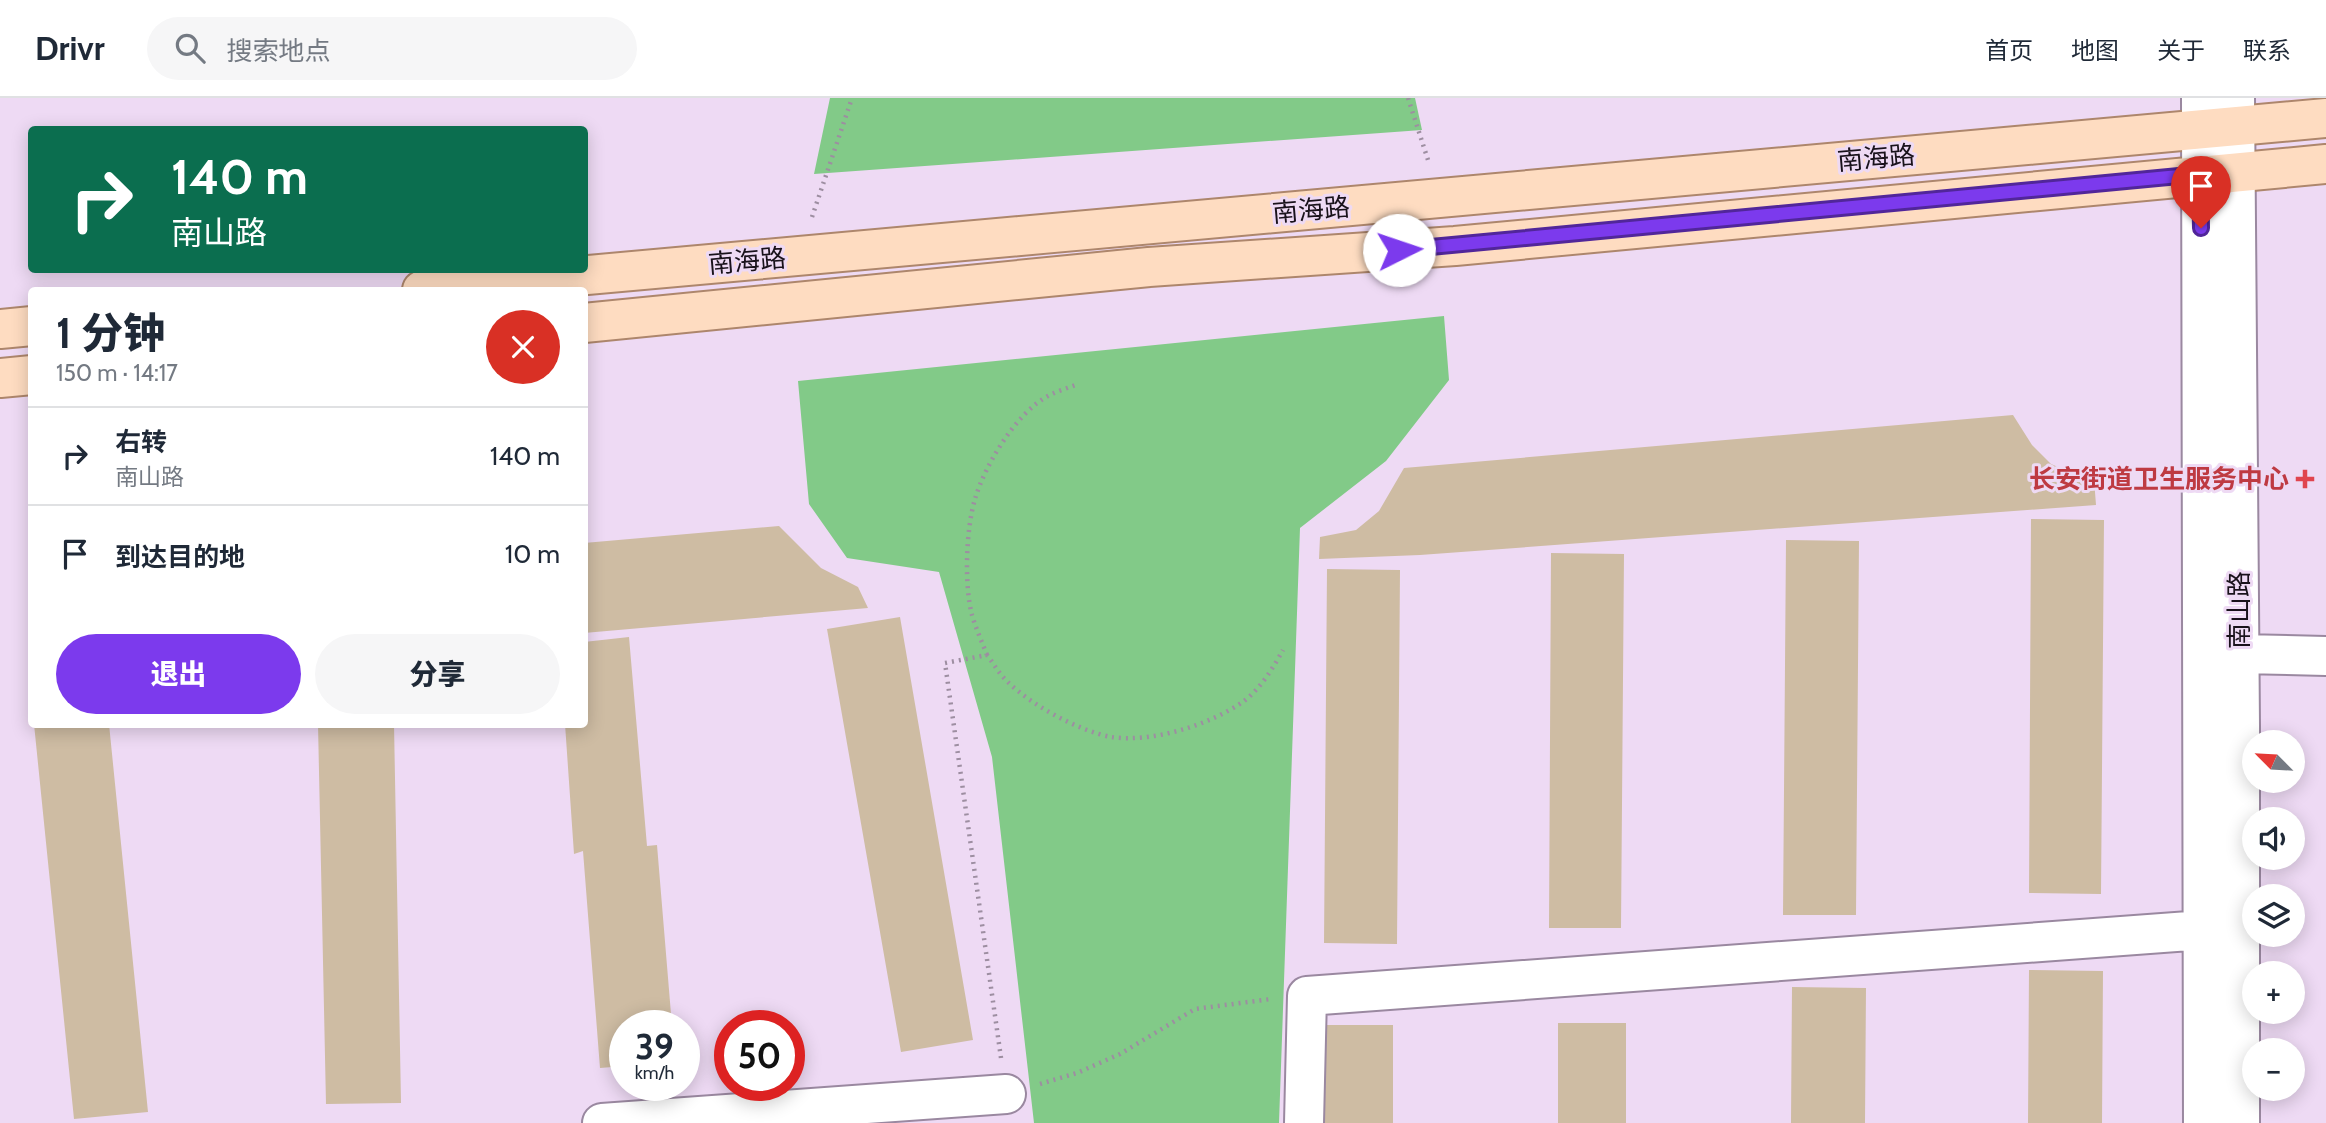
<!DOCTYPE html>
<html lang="zh">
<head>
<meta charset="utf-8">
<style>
	body { margin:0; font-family:Cabin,"Noto Sans SC",sans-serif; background:#f6f6f7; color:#1f2937; height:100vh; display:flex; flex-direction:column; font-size:26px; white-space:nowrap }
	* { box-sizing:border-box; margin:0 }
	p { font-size:23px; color:#747a83 }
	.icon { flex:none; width:38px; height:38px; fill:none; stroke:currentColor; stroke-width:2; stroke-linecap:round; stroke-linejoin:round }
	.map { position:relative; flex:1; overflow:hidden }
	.panel { position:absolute; left:28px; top:189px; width:560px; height:441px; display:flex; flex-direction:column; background:#fff; border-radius:7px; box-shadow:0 4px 18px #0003 }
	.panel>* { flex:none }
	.guide { position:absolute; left:28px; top:28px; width:560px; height:147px; border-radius:7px; box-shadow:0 4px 18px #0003; background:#0b6e4f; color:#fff; overflow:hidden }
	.needle { width:46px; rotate:294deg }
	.fabs { position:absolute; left:2242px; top:632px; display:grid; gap:14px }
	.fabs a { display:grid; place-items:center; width:63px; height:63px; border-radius:50%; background:#fff; box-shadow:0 4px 18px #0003; font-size:35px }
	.speed { position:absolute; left:609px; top:912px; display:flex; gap:14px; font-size:35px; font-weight:700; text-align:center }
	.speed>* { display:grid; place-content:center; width:91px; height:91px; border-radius:50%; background:#fff; box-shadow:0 4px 18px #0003; line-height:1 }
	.speed small { font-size:18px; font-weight:400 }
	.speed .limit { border:10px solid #d22; background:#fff; color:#111 }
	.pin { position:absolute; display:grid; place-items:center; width:60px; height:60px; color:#fff; margin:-72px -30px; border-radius:50% 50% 50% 0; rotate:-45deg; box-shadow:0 0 7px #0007 }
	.pin .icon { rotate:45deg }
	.me { position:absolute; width:77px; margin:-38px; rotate:86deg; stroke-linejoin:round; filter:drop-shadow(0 0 5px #0008) }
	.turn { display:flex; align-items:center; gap:24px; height:147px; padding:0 28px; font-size:32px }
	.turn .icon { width:91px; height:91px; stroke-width:2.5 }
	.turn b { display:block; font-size:49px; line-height:60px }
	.round { display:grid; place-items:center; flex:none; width:74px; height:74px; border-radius:37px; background:#f6f6f7 }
	.head { display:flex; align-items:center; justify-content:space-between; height:119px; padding:0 28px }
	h1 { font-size:42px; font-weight:800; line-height:52px }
	.action { display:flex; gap:14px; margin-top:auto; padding:14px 28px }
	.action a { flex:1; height:80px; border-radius:42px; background:#7c3aed; color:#fff; font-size:28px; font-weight:800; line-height:80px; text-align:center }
	.action a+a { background:#f6f6f7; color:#1f2937 }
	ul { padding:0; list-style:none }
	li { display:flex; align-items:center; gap:21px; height:98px; padding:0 28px; border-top:2px solid #e0e1e3 }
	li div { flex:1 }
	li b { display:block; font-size:26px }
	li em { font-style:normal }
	header { display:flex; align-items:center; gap:42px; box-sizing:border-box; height:98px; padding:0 35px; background:#fff; border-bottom:2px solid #e0e1e3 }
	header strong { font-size:33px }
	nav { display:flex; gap:38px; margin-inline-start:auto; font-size:24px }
	.search { width:490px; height:63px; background:#f6f6f7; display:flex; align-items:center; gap:18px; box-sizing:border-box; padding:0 24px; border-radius:38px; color:#747a83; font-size:26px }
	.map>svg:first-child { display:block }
	.green { fill:#82ca88 }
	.building { fill:#cebca3 }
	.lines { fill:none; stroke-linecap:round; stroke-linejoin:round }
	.minor-casing { stroke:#9a88a0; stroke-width:42 }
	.major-casing { stroke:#ad866c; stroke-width:42 }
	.path { stroke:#9d8ea1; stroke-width:4.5; stroke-dasharray:2 5; stroke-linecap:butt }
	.minor { stroke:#fff; stroke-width:38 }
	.major { stroke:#fedcc1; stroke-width:38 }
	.route-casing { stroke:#51269a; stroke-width:18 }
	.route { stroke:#7c3aed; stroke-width:12 }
	.health-dot { fill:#e0444e; stroke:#eedaf4; stroke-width:2.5 }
	.labels { text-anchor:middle; stroke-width:6; stroke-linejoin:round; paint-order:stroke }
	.street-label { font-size:26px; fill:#19121b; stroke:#eedaf4 }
	.health-label { font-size:26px; font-weight:bold; fill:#be3a42; stroke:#eedaf4; text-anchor:end }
</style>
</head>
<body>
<header>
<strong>Drivr</strong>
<div class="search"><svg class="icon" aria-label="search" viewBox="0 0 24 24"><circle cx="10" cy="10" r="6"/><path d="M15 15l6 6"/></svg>搜索地点</div>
<nav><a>首页</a><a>地图</a><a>关于</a><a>联系</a></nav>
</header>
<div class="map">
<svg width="2326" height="1025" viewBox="0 0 2326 1025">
	<rect width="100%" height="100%" fill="#eedaf4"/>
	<path class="green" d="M830,0H1415L1422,32L814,76Z
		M1444,218L1449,282L1386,363L1300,430L1279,1025H1034L992,659L939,474L847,460L809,406L798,283Z"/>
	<path class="building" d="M2013,317L2032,347L2051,366L2077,377L2094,381L2096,407L1420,457L1319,461L1320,439L1356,432L1379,413L1404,370Z
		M2031,421L2104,422L2101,796L2029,795Z
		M779,428L821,470L858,489L868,510L584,535V445Z
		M1786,442L1859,443L1856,817H1783Z
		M1551,455L1624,456L1621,830H1549Z
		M1327,471L1400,472L1397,846L1324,845Z
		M900,519L973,942L901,954L827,531Z
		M629,539L647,748L657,747L672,928H625V968L600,970L583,753L574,756L565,626H584V544Z
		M34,626H109L148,1014L74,1021Z
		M318,626H394L401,1005L326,1006Z
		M2029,872L2103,873L2102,1025H2028Z
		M1792,889L1866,890L1865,1025H1791Z
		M1558,925H1626V1025H1558Z
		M1325,927H1393V1025H1325Z"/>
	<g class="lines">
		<g class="minor-casing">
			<path id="minor" d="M2201,0L2203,1025
				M2235,0L2240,628V1025
				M2240,556L2326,558
				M602,1025L1006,996
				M1304,1025L1307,898L2203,832"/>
		</g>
		<g class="major-casing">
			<path id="major" d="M422,192L2326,20
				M584,225L1149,169L1455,148L2326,66
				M0,231L32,228
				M0,280L32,277"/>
		</g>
		<path class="path" d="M1408,0L1428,62
			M812,119L852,0
			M987,557C982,544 976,531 972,517C964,487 966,431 975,401C985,367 1016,315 1048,298C1057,293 1068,290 1078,286
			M1001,960L945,565L987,557C994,566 999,576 1007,583C1029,606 1079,633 1111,639C1152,645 1210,627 1244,603C1261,590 1273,570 1283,552
			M1040,986L1077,975L1120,956L1195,911L1271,901"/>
		<use href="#minor" class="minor"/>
		<use href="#major" class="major"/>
	</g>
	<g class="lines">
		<g class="route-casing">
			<path id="route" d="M1399,152L2200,76L2201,130"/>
		</g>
		<use href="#route" class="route"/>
	</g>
	<path class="health-dot" d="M2301.5 370.5h7v7h7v7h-7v7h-7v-7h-7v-7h7z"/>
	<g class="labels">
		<g class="street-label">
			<text transform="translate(1876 60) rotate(-5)" y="9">南海路</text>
			<text transform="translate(1311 112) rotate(-5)" y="9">南海路</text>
			<text transform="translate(747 163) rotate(-5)" y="9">南海路</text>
			<text transform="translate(2239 512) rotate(-90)" y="9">南山路</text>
		</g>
		<g class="health-label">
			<text x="2289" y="390">长安街道卫生服务中心</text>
		</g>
	</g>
</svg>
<div class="fabs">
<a><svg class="needle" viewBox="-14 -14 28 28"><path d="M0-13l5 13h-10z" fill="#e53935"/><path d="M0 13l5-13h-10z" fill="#747a83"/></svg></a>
<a><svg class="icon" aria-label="sound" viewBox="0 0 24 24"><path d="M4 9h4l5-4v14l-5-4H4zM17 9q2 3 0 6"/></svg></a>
<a><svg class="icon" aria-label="layers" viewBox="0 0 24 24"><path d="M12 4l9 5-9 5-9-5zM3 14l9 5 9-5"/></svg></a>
<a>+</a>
<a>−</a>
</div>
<div class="speed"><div>39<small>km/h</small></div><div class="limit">50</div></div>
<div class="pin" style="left:2201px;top:130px;background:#d93025"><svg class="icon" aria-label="arrive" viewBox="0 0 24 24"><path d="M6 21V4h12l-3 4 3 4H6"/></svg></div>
<svg class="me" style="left:1399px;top:152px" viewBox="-20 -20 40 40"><circle r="19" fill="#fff"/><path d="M0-13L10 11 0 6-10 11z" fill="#7c3aed"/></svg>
<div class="guide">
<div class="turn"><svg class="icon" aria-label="right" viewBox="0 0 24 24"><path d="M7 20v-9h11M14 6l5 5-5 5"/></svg><div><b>140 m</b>南山路</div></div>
</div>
<section class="panel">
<div class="head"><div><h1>1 分钟</h1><p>150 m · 14:17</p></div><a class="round" style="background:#d93025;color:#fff"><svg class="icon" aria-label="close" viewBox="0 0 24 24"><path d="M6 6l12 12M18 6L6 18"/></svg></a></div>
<ul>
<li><svg class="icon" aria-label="right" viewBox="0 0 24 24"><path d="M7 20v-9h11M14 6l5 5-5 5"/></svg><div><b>右转</b><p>南山路</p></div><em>140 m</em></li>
<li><svg class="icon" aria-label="arrive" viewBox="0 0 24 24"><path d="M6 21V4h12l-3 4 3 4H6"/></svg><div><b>到达目的地</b></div><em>10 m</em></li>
</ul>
<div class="action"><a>退出</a><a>分享</a></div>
</section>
</div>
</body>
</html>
